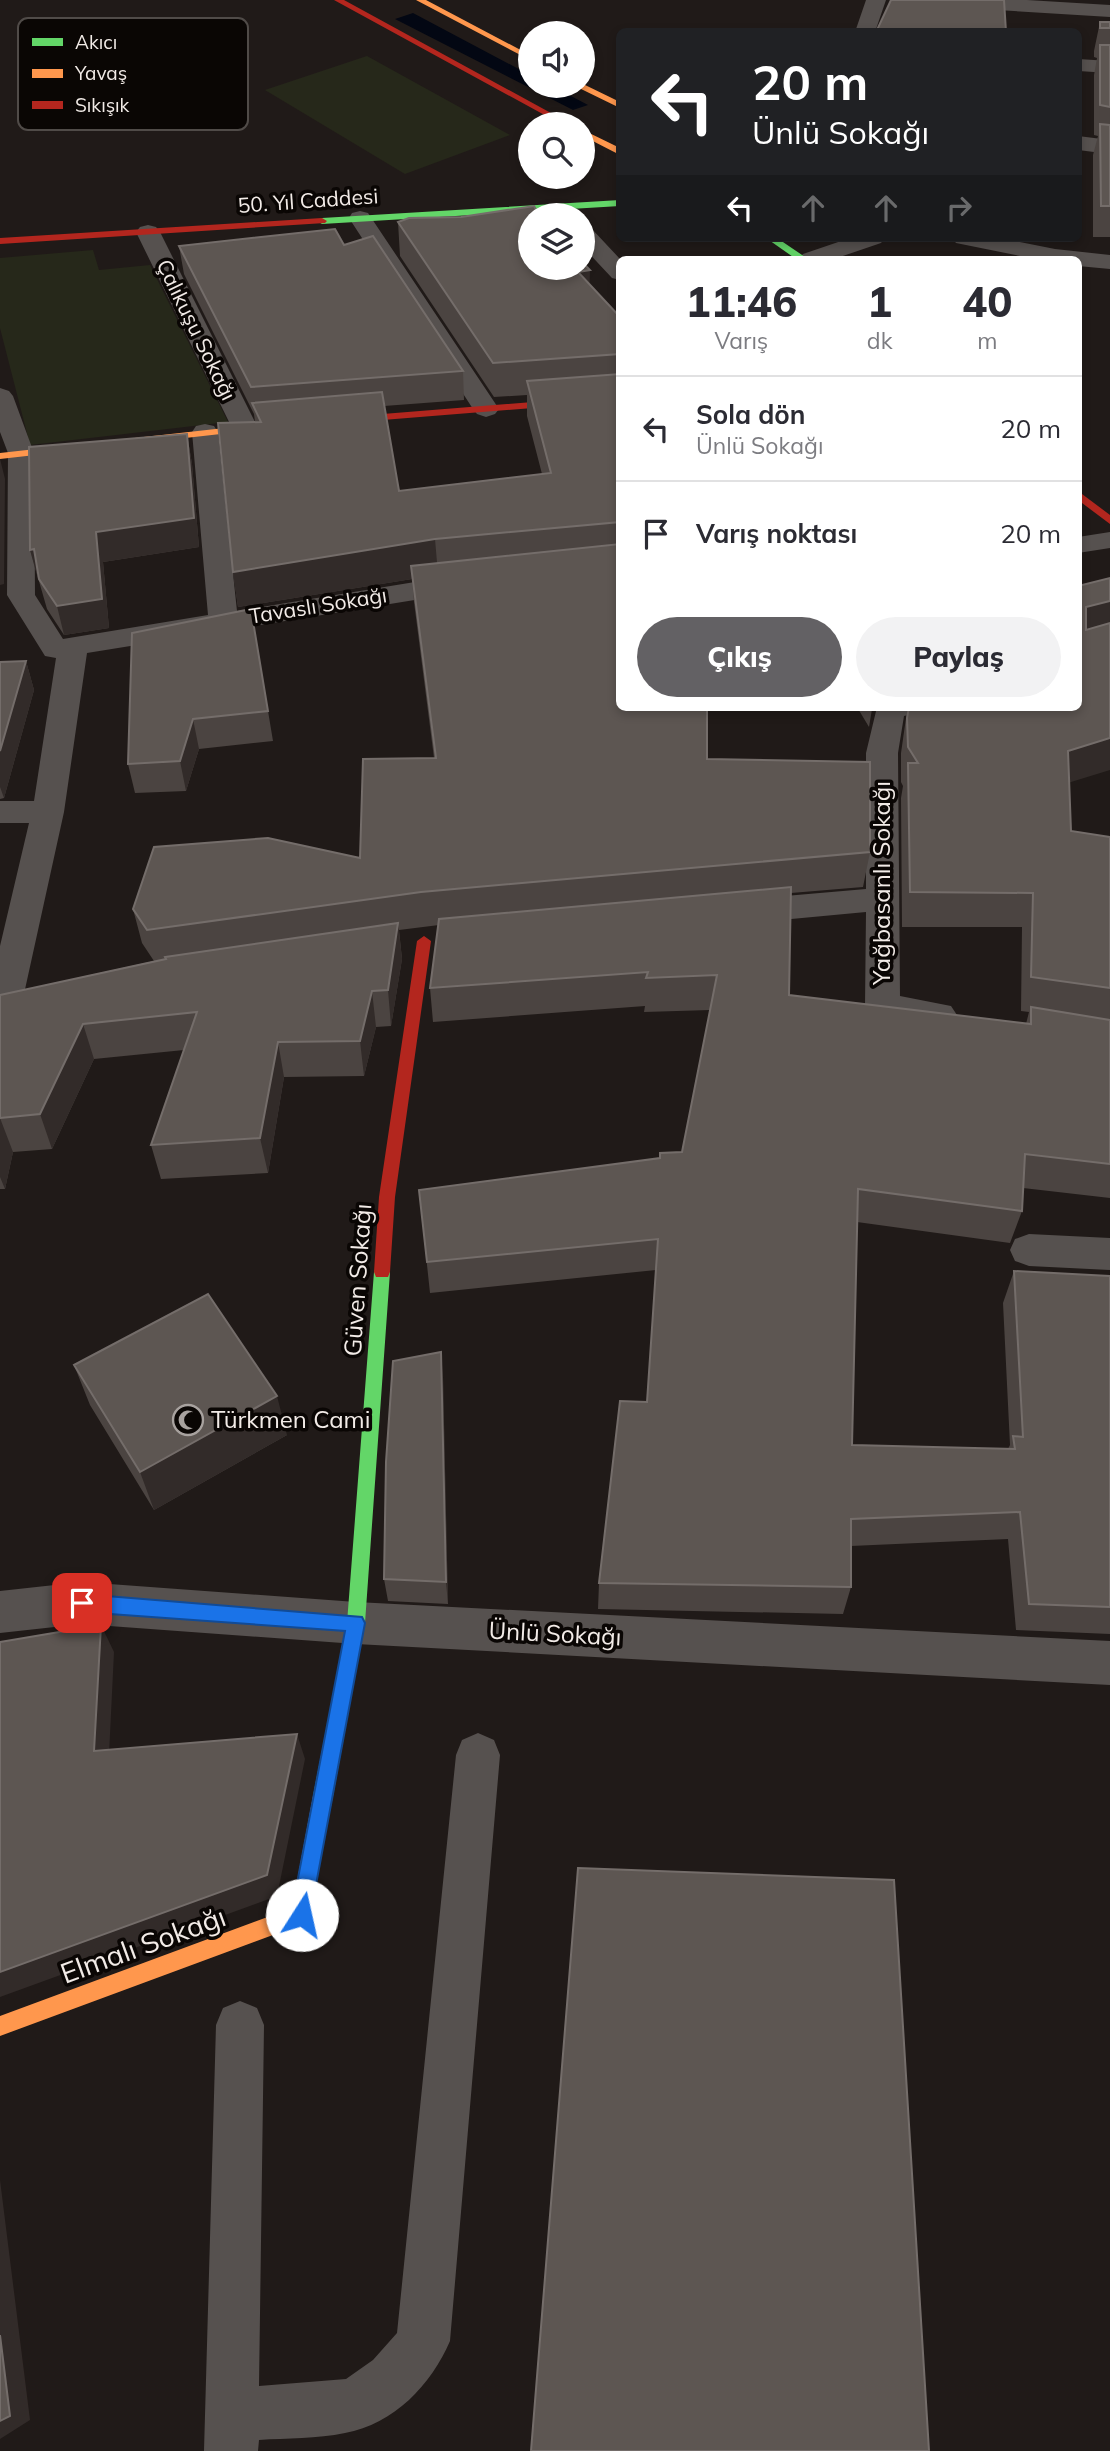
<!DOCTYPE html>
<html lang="tr">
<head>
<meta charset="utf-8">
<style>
	body { margin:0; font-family:Mulish,sans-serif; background:#f2f2f3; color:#2b2b33; height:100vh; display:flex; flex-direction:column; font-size:26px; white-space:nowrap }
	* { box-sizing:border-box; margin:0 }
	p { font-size:23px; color:#7c7c81 }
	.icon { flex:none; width:38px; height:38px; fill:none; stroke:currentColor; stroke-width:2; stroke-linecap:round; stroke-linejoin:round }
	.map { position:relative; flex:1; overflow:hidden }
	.drawer { position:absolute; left:616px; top:256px; width:466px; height:455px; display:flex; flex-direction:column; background:#fff; border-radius:10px; box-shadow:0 4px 10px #0003 }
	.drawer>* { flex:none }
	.guide { position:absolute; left:616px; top:28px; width:466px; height:214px; border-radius:10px; box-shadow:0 4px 10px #0003; background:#202124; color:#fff; overflow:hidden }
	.tools { position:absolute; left:518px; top:21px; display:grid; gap:14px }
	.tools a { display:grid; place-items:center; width:77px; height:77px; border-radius:50%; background:#fff; box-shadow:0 4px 10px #0003; font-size:35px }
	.pin { position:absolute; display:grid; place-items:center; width:60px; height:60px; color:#fff; margin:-30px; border-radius:14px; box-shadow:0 4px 10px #0006 }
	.me { position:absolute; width:77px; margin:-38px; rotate:10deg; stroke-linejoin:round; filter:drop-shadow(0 0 5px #0008) }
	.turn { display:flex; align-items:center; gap:24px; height:147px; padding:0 21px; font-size:32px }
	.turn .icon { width:91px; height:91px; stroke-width:2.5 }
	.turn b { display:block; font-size:49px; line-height:60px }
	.lanes { display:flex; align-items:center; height:66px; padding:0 21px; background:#0003; justify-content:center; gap:35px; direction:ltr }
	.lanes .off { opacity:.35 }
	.eta { display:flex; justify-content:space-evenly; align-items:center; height:119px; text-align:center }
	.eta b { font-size:42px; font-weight:800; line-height:49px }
	.cta { display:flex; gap:14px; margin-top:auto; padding:14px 21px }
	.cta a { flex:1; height:80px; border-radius:42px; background:#636164; color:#fff; font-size:28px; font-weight:800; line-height:80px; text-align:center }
	.cta a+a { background:#f2f2f3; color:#2b2b33 }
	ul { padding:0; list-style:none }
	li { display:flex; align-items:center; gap:21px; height:105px; padding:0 21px; border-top:2px solid #e1e1e2 }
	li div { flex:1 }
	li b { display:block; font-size:26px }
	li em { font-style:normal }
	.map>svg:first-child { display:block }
	.green { fill:#26281a }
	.water { fill:#030713 }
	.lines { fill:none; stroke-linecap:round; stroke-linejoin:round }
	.lane { fill:#56514f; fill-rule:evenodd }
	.street { fill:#56514f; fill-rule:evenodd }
	.fast { fill:#63d668; fill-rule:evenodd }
	.slow { fill:#ff974d; fill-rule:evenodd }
	.jam { fill:#b3261e; fill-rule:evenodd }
	.wall { fill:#4b4441 }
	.shaded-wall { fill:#322b29 }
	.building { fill:#5d5652; stroke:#746d6a; stroke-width:2 }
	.route { fill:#1a73e8; stroke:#114b97; stroke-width:2 }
	.labels { text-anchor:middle; stroke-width:7; stroke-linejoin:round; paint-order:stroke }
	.far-street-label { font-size:21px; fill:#f2ebe7; stroke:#0a0604 }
	.street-label { font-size:24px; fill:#f2ebe7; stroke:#0a0604 }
	.poi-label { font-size:24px; fill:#f2ebe7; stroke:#0a0604; text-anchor:start }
	.near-street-label { font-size:28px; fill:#f2ebe7; stroke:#0a0604 }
	.key { fill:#0a0604; stroke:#504b48; stroke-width:2 }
	.key-label { font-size:19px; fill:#f2ebe7 }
</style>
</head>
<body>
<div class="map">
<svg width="1110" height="2451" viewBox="0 0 1110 2451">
	<rect width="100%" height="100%" fill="#201a18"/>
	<path class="green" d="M367,56L510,135L405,174L265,90Z
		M93,250L99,270L150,265L228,422L30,445L0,328V258Z"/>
	<path class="water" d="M413,13L530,75V86H552L588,105L573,110L395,19Z"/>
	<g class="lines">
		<path class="lane" d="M478,1733L494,1740L500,1755L450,2341C431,2385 394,2424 345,2433C317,2439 287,2438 259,2440L258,2451H204L216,2025L223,2008L240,2001L257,2008L264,2025L259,2386L346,2379L373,2360L397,2333L456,1755L462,1740Z"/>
		<path class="street" d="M866,0H886L875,32H855Z
			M921,0H1027L1110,5V17L931,6Z
			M1078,59L1110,61V73L1078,71Z
			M1078,136L1110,140V154L1078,150Z
			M360,211L368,213L499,409L495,414L486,417L477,414L473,409L349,218L352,213Z
			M148,225L156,227L160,232L258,428L254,434L245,436L236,434L232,428L136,232L140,227Z
			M583,226L591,228L620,259V280L612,278L583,247Z
			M850,238H885L881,243L834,259H799L803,254Z
			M952,238H999L1055,249L1110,255V269L1078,266V259H1035L956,243Z
			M0,388L9,391L13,396L34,453L35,595L63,639L208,615L192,432L196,426L205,424L214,426L218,432L237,611L464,574L474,577L478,583L474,589L464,592L87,653L64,812L22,1003L16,1012L0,1015V946L29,823H0V801H34L56,658L45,656L7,595L8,453L0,432Z
			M1110,532V548L1078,553V537Z
			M877,707H916L912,714L904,716L898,753L900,996L951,1006L957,1015L951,1024L939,1028L871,1015L865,1006L866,912L738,924L726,920L721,912L726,904L738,900L866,889V753Z
			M1029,1234L1110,1238V1270L1029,1266L1015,1261L1010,1250L1015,1239Z
			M82,1582L356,1602L1110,1641V1685L356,1644L82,1624L0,1633V1591Z"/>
		<path class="fast" d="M620,200V206L322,224L317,221L322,218Z
			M766,238H777L808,259H796Z
			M382,1265L388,1267L390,1272L365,1623L333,1796L330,1803L323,1806L316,1803L313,1796L347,1623L374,1272L376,1267Z"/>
		<path class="slow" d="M416,0H426L530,55V60Z
			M583,84L620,102V108L579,88L578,86Z
			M583,130L620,148V155L583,136Z
			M269,423L273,424V428L0,459V453Z
			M323,1786L330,1789L333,1796L308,1922L0,2036V2016L292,1908L313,1796L316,1789Z"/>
		<path class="jam" d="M334,0H344L571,124H561Z
			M322,218L327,221L325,223L0,244V238Z
			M620,395V401L333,424L328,421L333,418Z
			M1078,491L1110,515V524L1078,500Z
			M424,936L431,941L395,1197L390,1272L388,1277H376L374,1272L379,1197L417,941Z"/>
	</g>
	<path class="wall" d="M1100,22H1110V237H1093V155L1098,136L1094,135V75L1097,58L1094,57V51Z
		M530,215L589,284L620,317V707L707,759L870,852L863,887L791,893L789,995L1026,1024L1029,1012L1021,1011L1022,927H902L901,798L903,786L901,782V753L906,718L908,707H1078L1069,783L1071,831L1110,837V1198L1023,1188L1022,1211L1010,1243L857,1222L852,1445L1008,1449L1010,1445L1003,1303L1014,1271L1110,1276V1634L1016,1630L1008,1539L851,1546V1587L843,1614L598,1609L599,1583L647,1402L656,1270L430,1293L419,1190L660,1158L682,1152L710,1010L644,1012L645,1006L433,1022L430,988L439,925L399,930L402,959L391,1026L376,1027L364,1076L284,1077L268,1173L161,1179L151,1145L184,1050L94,1059L52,1149L13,1152L5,1189H0V995L154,961L142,943L133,909L360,858L434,758L414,602L412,579L238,607L233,572L255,422L254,414L184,274L179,246L344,245L463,371L464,400L384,406L399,491L542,474L527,416V395L494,397L400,256L398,222Z
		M187,434L192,464L199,547L103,562L109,628L64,635L47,609L30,550Z
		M251,609L273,741L199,749L186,791L135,793L128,764Z
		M26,661L34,690L4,798L0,799V662Z
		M857,707H875L872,709L869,727Z
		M74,1365L287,1435L154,1510L90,1405Z
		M443,1377L448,1604L388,1601L384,1579Z"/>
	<path class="shaded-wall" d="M590,270L589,304L578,272Z
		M187,434L192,464L199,547L103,562L109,628L64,635L57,606L96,532Z
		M0,459L5,479L4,584L0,585Z
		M435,539L438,574L411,566L412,579L238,607L233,572Z
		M34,549L41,578L38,579L30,550Z
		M1110,601V633L1078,642L1086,607Z
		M26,661L34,690L4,798L0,787V751Z
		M193,719L199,749L186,791L180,761Z
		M1110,738V770L1058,786L1068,751Z
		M398,923L402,959L391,1026L388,990Z
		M372,991L376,1027L364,1076L360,1041Z
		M83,1024L94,1059L52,1149L40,1114Z
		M278,1042L284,1077L268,1173L260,1138Z
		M0,1118L13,1152L5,1189L0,1177Z
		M441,1352L443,1377L448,1604L446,1582Z
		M277,1396L287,1435L154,1510L140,1472Z
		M101,1625L114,1652L108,1775L94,1751Z
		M297,1734L305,1759L277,1896L0,1997V1972Z
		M0,2180L30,2420L0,2439Z"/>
	<path class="building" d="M891,0H1004L1006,32H876Z
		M1100,22H1110V28H1100Z
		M1100,45H1110V107L1100,105Z
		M1100,124L1110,125V206H1101Z
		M534,206L539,215H530V268H583V263L590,270L578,272L620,317V354L493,363L398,222L409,218L461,217Z
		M335,229L344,245L373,236L463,371L251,387L179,246Z
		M620,374V522L435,539L233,572L218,423L261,422L252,403L382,392L399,491L551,473L527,381Z
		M187,434L194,518L96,532L102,599L57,606L39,579L34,549L30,550L29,447Z
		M620,544V707H707V759L870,762V852L421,892L147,930L133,909L154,847L268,838L360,858L363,759L436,758L411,566Z
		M1110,578V601L1086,607V630L1110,623V738L1068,751L1071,831L1110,837V988L1031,977L1033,893L910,892L908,763H918L908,747L907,718L909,707H1078V586Z
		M251,609L268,711L193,719L180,761L128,764L132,633Z
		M26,661L0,751V662Z
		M791,887L789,995L1031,1024V1007L1110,1020V1164L1025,1154L1022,1211L858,1189L852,1445L1015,1449L1013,1436L1023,1437L1014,1271L1110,1276V1607L1029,1604L1020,1512L851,1519V1587L599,1583L620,1401L647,1402L658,1239L427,1262L419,1190L660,1158V1153L682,1152L717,975L646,978L648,972L430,988L439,919Z
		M398,923L388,990L372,991L360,1041L278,1042L260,1138L151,1145L197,1012L83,1024L40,1114L0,1118V995L166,959L165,957Z
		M208,1294L277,1396L140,1472L74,1365Z
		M441,1352L446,1582L384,1579L386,1462L393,1361Z
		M101,1625L94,1751L297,1734L267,1875L0,1972V1642Z
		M578,1868L894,1880L929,2451H531Z
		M0,2335L10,2416L0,2421Z"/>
	<path class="route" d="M82,1594L362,1617L365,1623L309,1922L302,1925L294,1922L291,1915L345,1631L82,1612L75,1609L72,1603L75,1597Z"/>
	<defs>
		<g id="mosque-ring" transform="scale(1.575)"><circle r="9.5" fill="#0a0604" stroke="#a8a29f" stroke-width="1.5"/><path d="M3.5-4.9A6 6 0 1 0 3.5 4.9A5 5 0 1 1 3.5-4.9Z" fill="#a8a29f"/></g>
	</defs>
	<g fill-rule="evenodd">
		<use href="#mosque-ring" x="188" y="1420"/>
	</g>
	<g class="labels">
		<g class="far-street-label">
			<text transform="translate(308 201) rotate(-4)" y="7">50. Yıl Caddesi</text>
			<text transform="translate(196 330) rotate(64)" y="7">Çalıkuşu Sokağı</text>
			<text transform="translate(318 606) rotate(-9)" y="7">Tavaslı Sokağı</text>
		</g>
		<g class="street-label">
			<text transform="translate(882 883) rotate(-90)" y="8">Yağbasanlı Sokağı</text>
			<text transform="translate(358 1280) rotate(-86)" y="8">Güven Sokağı</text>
			<text transform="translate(555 1634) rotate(3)" y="8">Ünlü Sokağı</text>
		</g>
		<g class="poi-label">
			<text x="211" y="1428">Türkmen Cami</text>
		</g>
		<g class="near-street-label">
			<text transform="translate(143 1945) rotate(-20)" y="10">Elmalı Sokağı</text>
		</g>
	</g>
	<rect x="18" y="18" width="230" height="112" rx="10" class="key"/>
	<rect x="32" y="38" width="31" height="8" fill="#63d668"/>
	<rect x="32" y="69" width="31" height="9" fill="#ff974d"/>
	<rect x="32" y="101" width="31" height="8" fill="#b3261e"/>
	<g class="key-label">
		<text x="75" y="49">Akıcı</text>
		<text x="75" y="80">Yavaş</text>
		<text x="75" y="112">Sıkışık</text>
	</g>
</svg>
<div class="tools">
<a><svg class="icon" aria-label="sound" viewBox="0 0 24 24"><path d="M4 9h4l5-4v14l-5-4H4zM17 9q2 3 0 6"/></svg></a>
<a><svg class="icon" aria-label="search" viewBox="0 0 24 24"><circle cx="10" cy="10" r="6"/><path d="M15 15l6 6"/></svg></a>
<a><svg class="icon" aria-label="layers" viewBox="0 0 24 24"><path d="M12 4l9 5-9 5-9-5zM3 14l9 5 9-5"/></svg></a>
</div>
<div class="pin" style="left:82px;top:1603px;background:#d93025"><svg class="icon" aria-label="arrive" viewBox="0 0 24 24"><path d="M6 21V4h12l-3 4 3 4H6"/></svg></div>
<svg class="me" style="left:302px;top:1915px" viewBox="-20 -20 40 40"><circle r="19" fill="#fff"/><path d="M0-13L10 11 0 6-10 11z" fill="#1a73e8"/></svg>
<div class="guide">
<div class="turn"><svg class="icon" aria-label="left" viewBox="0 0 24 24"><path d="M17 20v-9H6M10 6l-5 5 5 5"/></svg><div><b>20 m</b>Ünlü Sokağı</div></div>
<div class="lanes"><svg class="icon" aria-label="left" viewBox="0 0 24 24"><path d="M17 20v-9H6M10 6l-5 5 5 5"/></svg><svg class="icon off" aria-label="ahead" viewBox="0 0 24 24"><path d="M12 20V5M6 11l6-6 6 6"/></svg><svg class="icon off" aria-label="ahead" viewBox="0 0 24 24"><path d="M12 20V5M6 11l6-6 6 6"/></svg><svg class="icon off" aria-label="right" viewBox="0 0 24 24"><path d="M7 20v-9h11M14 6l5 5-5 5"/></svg></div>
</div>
<section class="drawer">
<div class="eta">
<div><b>11:46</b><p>Varış</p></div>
<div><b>1</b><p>dk</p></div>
<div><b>40</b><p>m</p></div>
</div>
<ul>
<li><svg class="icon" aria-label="left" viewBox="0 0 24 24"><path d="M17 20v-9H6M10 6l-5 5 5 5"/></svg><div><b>Sola dön</b><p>Ünlü Sokağı</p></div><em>20 m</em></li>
<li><svg class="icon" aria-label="arrive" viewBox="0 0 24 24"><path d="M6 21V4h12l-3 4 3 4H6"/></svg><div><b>Varış noktası</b></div><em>20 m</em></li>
</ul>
<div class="cta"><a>Çıkış</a><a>Paylaş</a></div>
</section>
</div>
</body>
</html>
